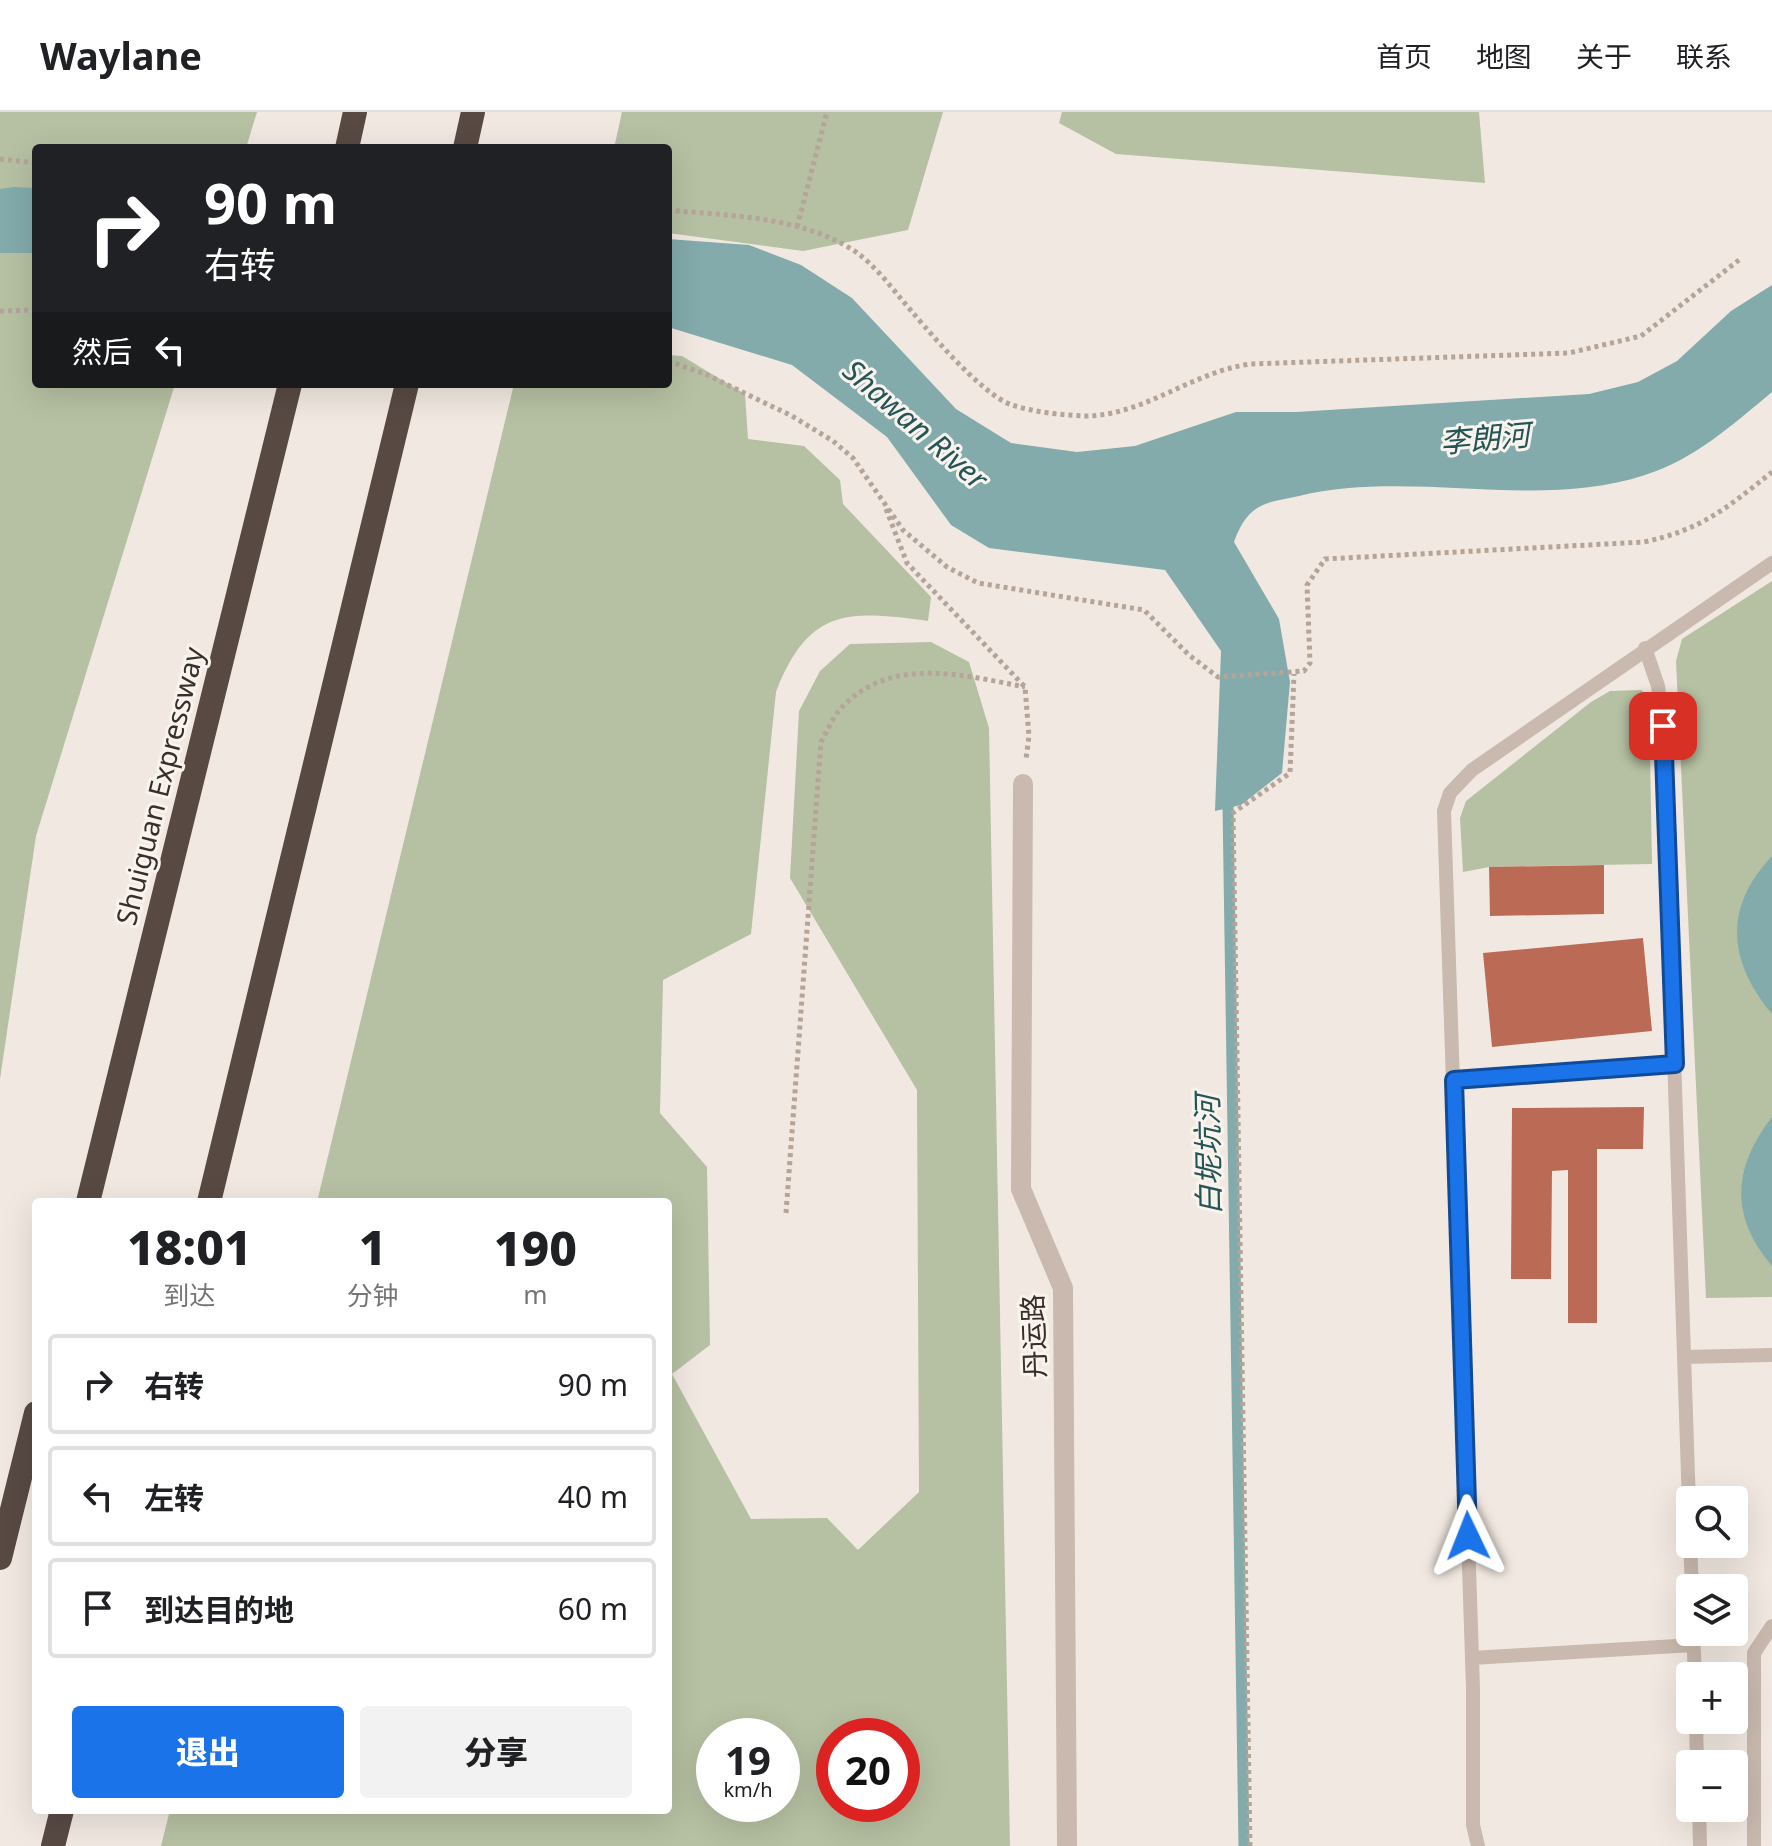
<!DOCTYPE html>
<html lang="zh">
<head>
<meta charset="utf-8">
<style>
	body { margin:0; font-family:"Noto Sans","Noto Sans SC",sans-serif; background:#f2f2f2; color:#202124; height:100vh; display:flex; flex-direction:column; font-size:30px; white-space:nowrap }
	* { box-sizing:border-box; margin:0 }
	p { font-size:26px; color:#757577 }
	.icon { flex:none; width:44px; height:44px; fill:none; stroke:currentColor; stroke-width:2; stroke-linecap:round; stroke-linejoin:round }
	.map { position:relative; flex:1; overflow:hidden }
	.sheet { position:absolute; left:32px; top:1086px; width:640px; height:616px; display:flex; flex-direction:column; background:#fff; border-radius:8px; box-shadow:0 8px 32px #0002 }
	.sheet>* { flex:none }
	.guide { position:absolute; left:32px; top:32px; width:640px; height:244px; border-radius:8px; box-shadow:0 8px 32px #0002; background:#202124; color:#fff; overflow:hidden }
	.buttons { position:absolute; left:1676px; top:1374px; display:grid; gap:16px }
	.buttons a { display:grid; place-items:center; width:72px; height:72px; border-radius:8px; background:#fff; box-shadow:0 8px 32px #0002; font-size:40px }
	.speed { position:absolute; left:696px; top:1606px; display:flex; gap:16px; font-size:40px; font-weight:700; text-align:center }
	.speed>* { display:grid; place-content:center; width:104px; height:104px; border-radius:50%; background:#fff; box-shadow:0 8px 32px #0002; line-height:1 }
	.speed small { font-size:20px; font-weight:400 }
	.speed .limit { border:12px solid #d22; background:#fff; color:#111 }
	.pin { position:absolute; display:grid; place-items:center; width:68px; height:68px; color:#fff; margin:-34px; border-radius:16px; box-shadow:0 4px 12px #0006 }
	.me { position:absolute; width:88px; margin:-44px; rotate:358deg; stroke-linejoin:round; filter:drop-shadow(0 0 6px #0008) }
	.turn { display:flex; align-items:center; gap:28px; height:168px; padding:0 40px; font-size:36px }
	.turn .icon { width:104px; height:104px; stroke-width:2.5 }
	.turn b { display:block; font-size:56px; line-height:68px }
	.then { display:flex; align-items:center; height:76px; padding:0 40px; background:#0003; gap:16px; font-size:30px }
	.eta { display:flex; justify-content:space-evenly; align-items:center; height:136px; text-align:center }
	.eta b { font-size:48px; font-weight:800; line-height:56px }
	.primary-button { display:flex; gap:16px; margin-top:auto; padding:16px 40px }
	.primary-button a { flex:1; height:92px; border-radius:8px; background:#1a73e8; color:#fff; font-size:32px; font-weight:800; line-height:92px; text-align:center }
	.primary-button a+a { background:#f2f2f2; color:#202124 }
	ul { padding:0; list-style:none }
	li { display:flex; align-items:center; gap:24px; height:100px; margin:0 16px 12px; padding:0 24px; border:4px solid #e0e0e0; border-radius:8px }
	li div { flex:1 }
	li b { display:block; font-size:30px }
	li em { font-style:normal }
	header { display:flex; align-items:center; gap:48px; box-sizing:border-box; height:112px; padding:0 40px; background:#fff; border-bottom:2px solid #e0e0e0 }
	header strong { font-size:38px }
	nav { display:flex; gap:44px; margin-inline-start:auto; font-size:28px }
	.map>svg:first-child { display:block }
	.green { fill:#b6c0a2; fill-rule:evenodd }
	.water { fill:#83abac }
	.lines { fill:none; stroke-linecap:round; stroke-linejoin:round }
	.stream { stroke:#83abac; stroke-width:11 }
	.building { fill:#bb6b55 }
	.path { stroke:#b5a498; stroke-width:5; stroke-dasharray:4 4; stroke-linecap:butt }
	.lane { stroke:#c9b9ae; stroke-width:14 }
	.street { stroke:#c9b9ae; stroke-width:20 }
	.highway { stroke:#584943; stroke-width:24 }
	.route-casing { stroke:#114b97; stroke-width:20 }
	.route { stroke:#1a73e8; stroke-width:14 }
	.labels { text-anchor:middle; stroke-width:6; stroke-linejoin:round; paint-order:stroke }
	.street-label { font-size:28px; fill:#382f2b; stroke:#f9f3ed }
	.water-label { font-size:30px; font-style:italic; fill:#245456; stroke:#f9f3ed }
</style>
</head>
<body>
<header>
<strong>Waylane</strong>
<nav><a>首页</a><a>地图</a><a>关于</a><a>联系</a></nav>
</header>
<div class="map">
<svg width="1772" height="1734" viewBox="0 0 1772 1734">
	<rect width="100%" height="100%" fill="#f1e9e1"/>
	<path class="green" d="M0,0H257L246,36H36V272H175L36,724L0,967Z
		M622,0H943L908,118L803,139L668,121V36H614Z
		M1062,0H1479L1485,71L1116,42L1059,11Z
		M668,243L682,244L745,282L748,327L804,334L840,368L843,392L931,485L928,509C847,498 809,496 776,580L751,822L663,868L660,1001L707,1055L710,1233L672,1262L751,1407L827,1406L858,1438L919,1380L917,978L790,766L799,599L820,559L850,532L931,530L969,550L989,616L1010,1734H161L170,1698H668V1090H317L514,272H668ZM782,1624V1692H714V1624ZM834,1624H902V1692H834Z
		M1772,469V1185L1706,1186L1676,549L1682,527Z
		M1641,578L1649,584L1652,752L1489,755L1463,760L1460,706L1466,689L1591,590L1610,579Z"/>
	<path class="water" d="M14,75L36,76V141H0V77Z
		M668,127L749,133L801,153L852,186L956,297L1011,331L1077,340L1135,334L1236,300H1296L1589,282L1638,270L1677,249L1731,199L1772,173V280C1732,313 1695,347 1645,363C1536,399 1411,357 1299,384C1287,387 1274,388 1263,393C1247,400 1240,414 1234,430L1279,507L1290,570L1282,661L1241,693L1215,699L1221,539L1165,458L989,436L951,413L887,325L792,253L668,215Z
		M1772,744V902C1728,849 1723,796 1772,744Z
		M1772,1005V1154C1729,1104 1733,1055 1772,1005Z"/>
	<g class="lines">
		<path class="stream" d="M1231,683L1228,694L1244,1734"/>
	</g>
	<path class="building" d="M1604,753V802L1490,804L1489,755Z
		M1643,826L1652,919L1492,935L1483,841Z
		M1644,995L1643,1037H1597V1211H1568V1058L1552,1059L1551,1167H1511L1512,996Z"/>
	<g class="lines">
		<path class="path" d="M0,47L36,51
			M668,98C730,104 802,104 856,140C873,152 889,172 902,188C925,215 980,282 1012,293C1034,300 1060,303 1084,304C1144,304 1189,261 1250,252L1569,241L1641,224L1739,148
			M797,115L827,0
			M0,199L36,198
			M668,249L705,262L792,304L833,329L853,346L903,418L947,455L978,471L1144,498L1189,543L1218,565L1304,559L1310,551L1307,473L1325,447L1644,430C1701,418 1727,396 1772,360
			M886,397L907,451L1025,575L1029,624L1026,647
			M786,1101L821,630C828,618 834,602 844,593C894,544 963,563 1025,575
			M1250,1734L1233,701L1290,661L1294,562"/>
		<path class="lane" d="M1645,536L1658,574L1663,614L1690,1423
			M1454,968L1675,952
			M1684,1245L1772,1243
			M1690,1432L1692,1476
			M1693,1520L1695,1564
			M1472,1546L1694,1533
			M1696,1608L1697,1652
			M1699,1696L1700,1734
			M1478,1734L1473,1713V1576L1444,699L1450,681L1472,658L1772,451
			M1754,1734V1541L1772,1514"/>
		<path class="street" d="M1023,672L1021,1077L1063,1176L1067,1734"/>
		<path class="highway" d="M347,36L355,0
			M465,36L473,0
			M88,1090L290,272
			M209,1090L407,272
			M0,1446L36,1301
			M53,1734L62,1698"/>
	</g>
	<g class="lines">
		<g class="route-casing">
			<path id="route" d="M1468,1424L1454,968L1675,952L1663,614"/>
		</g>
		<use href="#route" class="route"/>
	</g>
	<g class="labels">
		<g class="street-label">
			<text transform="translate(160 674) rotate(-76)" y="10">Shuiguan Expressway</text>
			<text transform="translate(1034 1224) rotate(-92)" y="10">丹运路</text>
		</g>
		<g class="water-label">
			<text transform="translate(915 313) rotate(41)" y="10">Shawan River</text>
			<text transform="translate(1485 327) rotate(-5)" y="10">李朗河</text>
			<text transform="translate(1209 1043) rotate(-91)" y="10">白坭坑河</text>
		</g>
	</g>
</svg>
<div class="buttons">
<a><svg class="icon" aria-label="search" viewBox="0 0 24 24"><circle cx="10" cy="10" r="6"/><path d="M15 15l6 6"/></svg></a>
<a><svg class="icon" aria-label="layers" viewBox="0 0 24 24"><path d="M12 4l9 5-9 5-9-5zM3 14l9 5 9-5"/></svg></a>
<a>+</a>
<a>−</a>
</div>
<div class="speed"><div>19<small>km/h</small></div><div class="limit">20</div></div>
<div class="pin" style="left:1663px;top:614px;background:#d93025"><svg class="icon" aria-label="arrive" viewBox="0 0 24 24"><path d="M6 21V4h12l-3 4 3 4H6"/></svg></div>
<svg class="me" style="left:1468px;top:1424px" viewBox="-20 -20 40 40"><path d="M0-17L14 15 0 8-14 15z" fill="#1a73e8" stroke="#fff" stroke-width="4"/></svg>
<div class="guide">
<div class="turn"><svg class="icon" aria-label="right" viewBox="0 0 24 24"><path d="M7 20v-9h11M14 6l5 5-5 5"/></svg><div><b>90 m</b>右转</div></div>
<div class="then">然后<svg class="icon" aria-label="left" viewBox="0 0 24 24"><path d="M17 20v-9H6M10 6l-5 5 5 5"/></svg></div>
</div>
<section class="sheet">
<div class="eta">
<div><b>18:01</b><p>到达</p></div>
<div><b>1</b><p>分钟</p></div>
<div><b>190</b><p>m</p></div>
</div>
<ul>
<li><svg class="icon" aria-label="right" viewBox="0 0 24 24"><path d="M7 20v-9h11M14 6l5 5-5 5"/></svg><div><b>右转</b></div><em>90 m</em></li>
<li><svg class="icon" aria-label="left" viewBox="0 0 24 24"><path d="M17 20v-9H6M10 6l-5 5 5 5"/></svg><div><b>左转</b></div><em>40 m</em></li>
<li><svg class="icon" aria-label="arrive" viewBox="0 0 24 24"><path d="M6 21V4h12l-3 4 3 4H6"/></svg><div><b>到达目的地</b></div><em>60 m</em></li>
</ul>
<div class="primary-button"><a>退出</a><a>分享</a></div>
</section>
</div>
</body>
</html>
